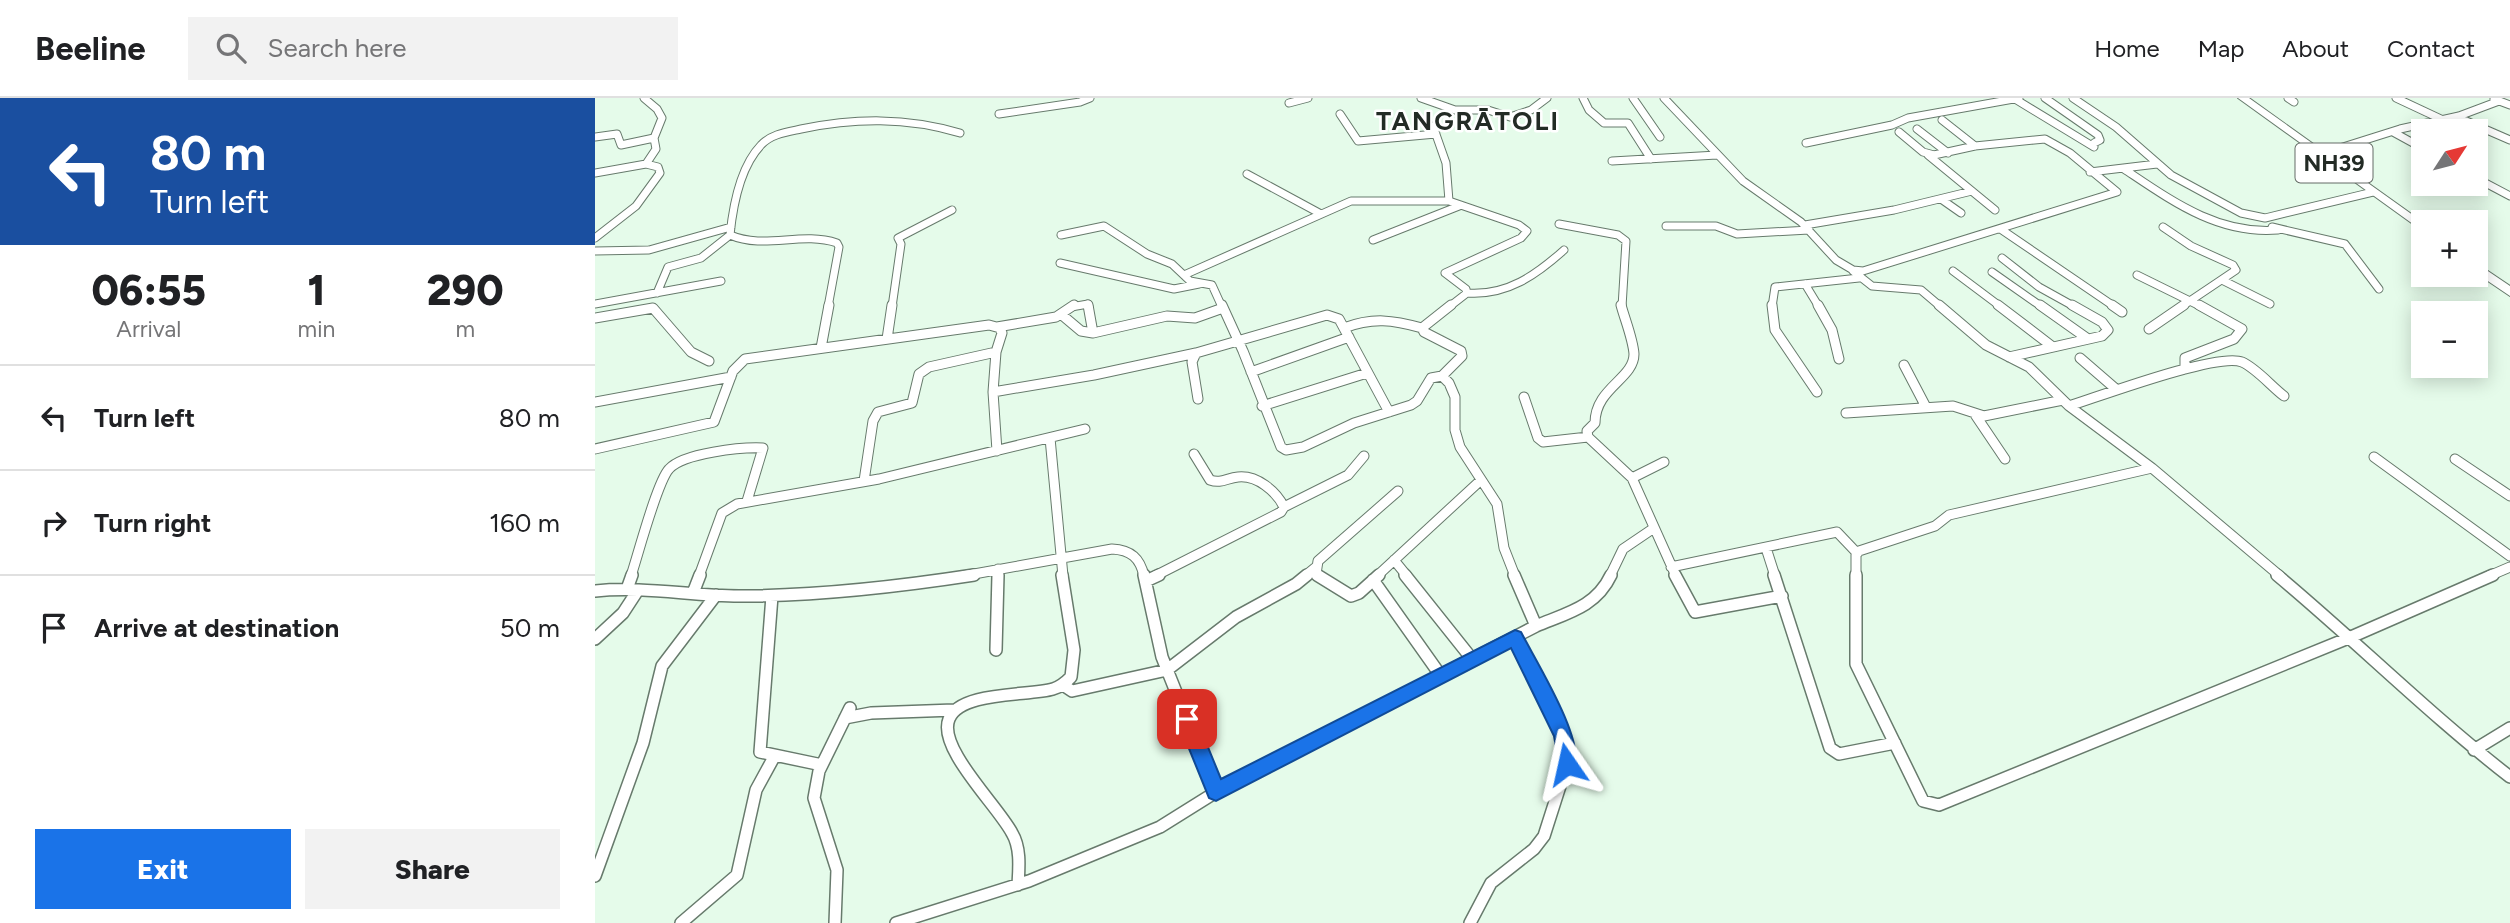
<!DOCTYPE html>
<html lang="en">
<head>
<meta charset="utf-8">
<style>
	body { margin:0; font-family:Figtree,sans-serif; background:#f2f2f2; color:#202124; height:100vh; display:flex; flex-direction:column; font-size:26px; white-space:nowrap }
	* { box-sizing:border-box; margin:0 }
	p { font-size:23px; color:#757577 }
	.icon { flex:none; width:38px; height:38px; fill:none; stroke:currentColor; stroke-width:2; stroke-linecap:round; stroke-linejoin:round }
	.map { position:relative; flex:1; overflow:hidden }
	.sheet { display:flex; flex-direction:column; background:#fff; width:595px }
	.sheet>* { flex:none }
	.guide { background:#1a4fa0; color:#fff; overflow:hidden }
	.needle { width:46px; rotate:54deg }
	.fabs { position:absolute; left:1816px; top:21px; display:grid; gap:14px }
	.fabs a { display:grid; place-items:center; width:77px; height:77px; border-radius:0px; background:#fff; box-shadow:0 4px 18px #0003; font-size:35px }
	.pin { position:absolute; display:grid; place-items:center; width:60px; height:60px; color:#fff; margin:-30px; border-radius:14px; box-shadow:0 4px 10px #0006 }
	.me { position:absolute; width:77px; margin:-38px; rotate:349deg; stroke-linejoin:round; filter:drop-shadow(0 0 5px #0008) }
	.turn { display:flex; align-items:center; gap:24px; height:147px; padding:0 35px; font-size:32px }
	.turn .icon { width:91px; height:91px; stroke-width:2.5 }
	.turn b { display:block; font-size:49px; line-height:60px }
	.eta { display:flex; justify-content:space-evenly; align-items:center; height:119px; text-align:center }
	.eta b { font-size:42px; font-weight:800; line-height:49px }
	.cta { display:flex; gap:14px; margin-top:auto; padding:14px 35px }
	.cta a { flex:1; height:80px; border-radius:0px; background:#1a73e8; color:#fff; font-size:28px; font-weight:800; line-height:80px; text-align:center }
	.cta a+a { background:#f2f2f2; color:#202124 }
	ul { padding:0; list-style:none }
	li { display:flex; align-items:center; gap:21px; height:105px; padding:0 35px; border-top:2px solid #e0e0e0 }
	li div { flex:1 }
	li b { display:block; font-size:26px }
	li em { font-style:normal }
	header { display:flex; align-items:center; gap:42px; box-sizing:border-box; height:98px; padding:0 35px; background:#fff; border-bottom:2px solid #e0e0e0 }
	header strong { font-size:33px }
	nav { display:flex; gap:38px; margin-inline-start:auto; font-size:24px }
	.search { width:490px; height:63px; background:#f2f2f2; display:flex; align-items:center; gap:18px; box-sizing:border-box; padding:0 24px; border-radius:0px; color:#757577; font-size:26px }
	main { display:flex; flex:1; min-height:0 }
	.map>svg:first-child { display:block }
	.lines { fill:none; stroke-linecap:round; stroke-linejoin:round }
	.minor-far2-casing { stroke:#677a6c; stroke-width:9 }
	.minor-far1-casing { stroke:#677a6c; stroke-width:11 }
	.minor-casing { stroke:#677a6c; stroke-width:14 }
	.primary-casing { stroke:#677a6c; stroke-width:2 }
	.minor-far2 { stroke:#fff; stroke-width:7 }
	.minor-far1 { stroke:#fff; stroke-width:9 }
	.minor { stroke:#fff; stroke-width:11 }
	.primary { fill:#fff; fill-rule:evenodd }
	.route { fill:#1a73e8; stroke:#114b97; stroke-width:2 }
	.labels { text-anchor:middle; stroke-width:5; stroke-linejoin:round; paint-order:stroke }
	.shield { fill:#fff; stroke:#656b66; stroke-width:2 }
	.shield-label { font-size:23px; font-weight:bold; fill:#232b25 }
	.far-district-label { font-size:26px; font-weight:bold; letter-spacing:2px; fill:#232b25; stroke:#fff }
</style>
</head>
<body>
<header>
<strong>Beeline</strong>
<div class="search"><svg class="icon" aria-label="search" viewBox="0 0 24 24"><circle cx="10" cy="10" r="6"/><path d="M15 15l6 6"/></svg>Search here</div>
<nav><a>Home</a><a>Map</a><a>About</a><a>Contact</a></nav>
</header>
<main>
<section class="sheet">
<div class="guide">
<div class="turn"><svg class="icon" aria-label="left" viewBox="0 0 24 24"><path d="M17 20v-9H6M10 6l-5 5 5 5"/></svg><div><b>80 m</b>Turn left</div></div>
</div>
<div class="eta">
<div><b>06:55</b><p>Arrival</p></div>
<div><b>1</b><p>min</p></div>
<div><b>290</b><p>m</p></div>
</div>
<ul>
<li><svg class="icon" aria-label="left" viewBox="0 0 24 24"><path d="M17 20v-9H6M10 6l-5 5 5 5"/></svg><div><b>Turn left</b></div><em>80 m</em></li>
<li><svg class="icon" aria-label="right" viewBox="0 0 24 24"><path d="M7 20v-9h11M14 6l5 5-5 5"/></svg><div><b>Turn right</b></div><em>160 m</em></li>
<li><svg class="icon" aria-label="arrive" viewBox="0 0 24 24"><path d="M6 21V4h12l-3 4 3 4H6"/></svg><div><b>Arrive at destination</b></div><em>50 m</em></li>
</ul>
<div class="cta"><a>Exit</a><a>Share</a></div>
</section>
<div class="map">
<svg width="1915" height="825" viewBox="0 0 1915 825">
	<rect width="100%" height="100%" fill="#e5fbea"/>
	<g class="lines">
		<g class="minor-far2-casing">
			<path id="minor-far2" d="M49,0L62,11L67,20L59,40L61,51L51,66
				M826,0L860,12H893L915,19L936,12L952,0
				M988,0L994,12L1009,25H1033L1056,61
				M1038,0L1065,39
				M1069,0L1148,83L1206,124L1241,162L1258,172L1268,173L1522,94L1475,55L1450,41L1380,48L1339,57L1328,54L1304,34
				M1478,0L1521,29L1576,77L1646,115L1670,120L1778,94
				M1693,0L1699,4
				M1801,0L1848,22
				M1420,1L1499,49V45L1505,42L1503,37L1450,0
				M1899,1L1915,7
				M694,5L713,0
				M404,16L485,4L495,0
				M745,16L763,43L841,36
				M1862,19L1915,42
				M1347,22L1380,48
				M838,28L851,65L854,103L924,127L932,133L926,140L850,175L871,191L872,195L854,209
				M1322,31L1353,55
				M1798,34L1829,51
				M0,39L22,36L26,47L59,40
				M1211,45L1297,27L1313,20L1424,0
				M1732,54L1805,31L1864,18L1904,3
				M1333,57L1400,112
				M1017,63L1122,57
				M1529,71C1577,103 1623,137 1683,132
				M1495,74L1562,66
				M0,75L51,66L63,69L65,75L41,108L0,140
				M652,76L726,116
				M1881,80L1915,98
				M1346,101L1366,115
				M964,126L1023,137L1031,143L1027,209
				M1210,127L1299,112L1377,93
				M1071,128H1121L1142,136L1214,132
				M1568,129L1596,148L1638,167L1641,172L1586,209
				M1677,129L1750,146L1784,191
				M1407,132L1520,209
				M466,137L509,128L552,156L577,166L595,183L617,187L627,209
				M778,142L864,108
				M0,153L54,152L136,129
				M1407,160L1444,189L1480,209
				M465,165L579,191L604,186
				M1258,173L1277,188L1326,192L1346,209
				M1358,173L1406,209
				M1397,174L1447,209
				M589,177L756,103H854
				M1542,177L1607,209
				M1627,182L1675,206
				M1210,186L1224,209
				M62,195L73,169L106,160L135,137
				M872,195C912,198 941,177 969,152
				M0,206L126,183
				M233,209L244,149L242,145C206,133 170,152 135,137C138,107 145,69 166,47C176,36 192,34 206,31C260,20 311,19 365,35
				M297,209L306,146L303,140L357,112
				M476,209L493,206L494,209
				M1177,209L1180,189L1264,180"/>
		</g>
		<g class="minor-far1-casing">
			<path id="minor-far1" d="M493,207L498,235L572,218L600,220L628,210
				M627,207L648,253L686,349L691,352L708,349L759,325L816,307L822,303L836,280L847,278L854,285L860,299V332L865,349L902,406L909,450L920,478
				M1026,207C1030,222 1038,241 1039,256C1039,281 1000,290 1000,325L992,333L993,339L1037,380L1081,478
				M1177,207L1180,232L1222,294
				M1223,207L1237,232L1244,261
				M1344,207L1391,247L1434,269L1474,308L1557,370L1685,478
				M1403,207L1458,249
				M1445,207L1493,241
				M1517,207L1527,214
				M467,217L486,233L498,235
				M0,220L58,210L96,254L114,263
				M402,229L461,219L479,207
				M749,230C778,219 798,222 827,230
				M1554,231L1589,207
				M292,241L297,207
				M226,250L234,207
				M401,254L398,294L402,353
				M1414,259L1507,238L1513,232L1507,224L1477,207
				M1485,260L1522,292
				M1309,267L1331,309
				M1590,271V260L1639,241L1647,231L1604,207
				M656,274L754,239
				M847,278L867,258L866,253L829,234L827,230L856,207
				M398,294L499,277L601,255
				M929,299L943,340L948,344L993,339
				M603,301L597,264L601,255L732,217L744,221L794,314
				M0,304L136,279
				M667,308L772,275
				M1474,308C1503,299 1623,254 1647,264C1661,270 1676,288 1689,298
				M1251,315L1358,308L1389,318L1468,302
				M1381,318L1410,361
				M455,340L468,478
				M0,351L119,324L138,273L150,261L394,227L405,230L407,235L401,254L334,269L324,276L317,305L283,314L278,323L269,383
				M1779,359L1915,458
				M1860,361L1915,398
				M1037,380L1069,364
				M689,409L753,377L769,358
				M1171,450L1180,478
				M799,462L812,478
				M1076,469L1242,434L1262,455
				M36,478C43,457 62,384 74,371C88,355 147,349 168,350L152,403
				M104,478L127,415L142,406L284,381L490,331
				M368,478L517,451C536,452 545,460 549,478
				M403,478V471
				M560,478L686,414L689,409C681,393 662,377 643,379C632,380 626,386 615,382L599,356
				M710,478L721,469
				M725,478L721,476L723,463L803,393
				M782,478L886,382
				M1015,478L1028,451L1059,430
				M1261,478V457L1264,453L1340,428L1354,417L1557,370
				M1894,478L1915,469"/>
		</g>
		<g class="minor-casing">
			<path id="minor" d="M549,477L567,559L621,694
				M722,477L756,498L764,495L784,477
				M810,477L877,561
				M919,477L941,528
				M1080,477L1100,514L1187,498
				M1179,477L1235,650L1244,656L1300,645
				M1261,477V566L1328,703L1344,707L1756,539L1898,477
				M1682,477C1761,543 1834,616 1915,679
				M778,482L846,578
				M551,483L564,477
				M32,491L37,477
				M0,493C49,488 96,498 144,498C223,498 301,489 379,477
				M98,495L105,477
				M177,498L165,654L227,667
				M0,541L28,515L43,492
				M401,552L403,477
				M468,587L477,593L572,572L641,519L701,486L712,477
				M250,620L276,615L359,612
				M1879,652L1915,630
				M0,778L48,645L67,568L121,497
				M423,787C424,770 426,750 417,735C403,708 342,650 354,621C365,593 434,598 458,591C466,589 471,584 476,579L479,552L467,477
				M86,825L142,777L161,692L179,659
				M240,825L242,772L219,700L224,673L255,610
				M301,825L434,783L565,729L621,694L941,528C972,515 1001,509 1016,477
				M875,825L896,785L939,751L949,738L972,666L969,638L920,539"/>
		</g>
		<g class="primary-casing">
			<path id="primary" d="M1643,0H1654L1829,125V134Z
				M1881,165L1915,188V198L1881,175Z"/>
		</g>
		<use href="#minor-far2" class="minor-far2"/>
		<use href="#minor-far1" class="minor-far1"/>
		<use href="#minor" class="minor"/>
		<use href="#primary" class="primary"/>
	</g>
	<path class="route" d="M920,532L926,534C940,562 992,644 979,672L972,675L965,672L959,638L916,550L621,703L614,700L582,621L585,615L592,613L599,615L626,681Z"/>
	<g class="labels">
		<rect class="shield" x="1700.5" y="45.5" width="77" height="39" rx="5"/>
		<g class="shield-label">
			<text x="1739" y="73">NH39</text>
		</g>
		<g class="far-district-label">
			<text x="873" y="32">TANGRĀTOLI</text>
		</g>
	</g>
</svg>
<div class="fabs">
<a><svg class="needle" viewBox="-14 -14 28 28"><path d="M0-13l5 13h-10z" fill="#e53935"/><path d="M0 13l5-13h-10z" fill="#757577"/></svg></a>
<a>+</a>
<a>−</a>
</div>
<div class="pin" style="left:592px;top:621px;background:#d93025"><svg class="icon" aria-label="arrive" viewBox="0 0 24 24"><path d="M6 21V4h12l-3 4 3 4H6"/></svg></div>
<svg class="me" style="left:972px;top:666px" viewBox="-20 -20 40 40"><path d="M0-17L14 15 0 8-14 15z" fill="#1a73e8" stroke="#fff" stroke-width="4"/></svg>
</div>
</main>
</body>
</html>
